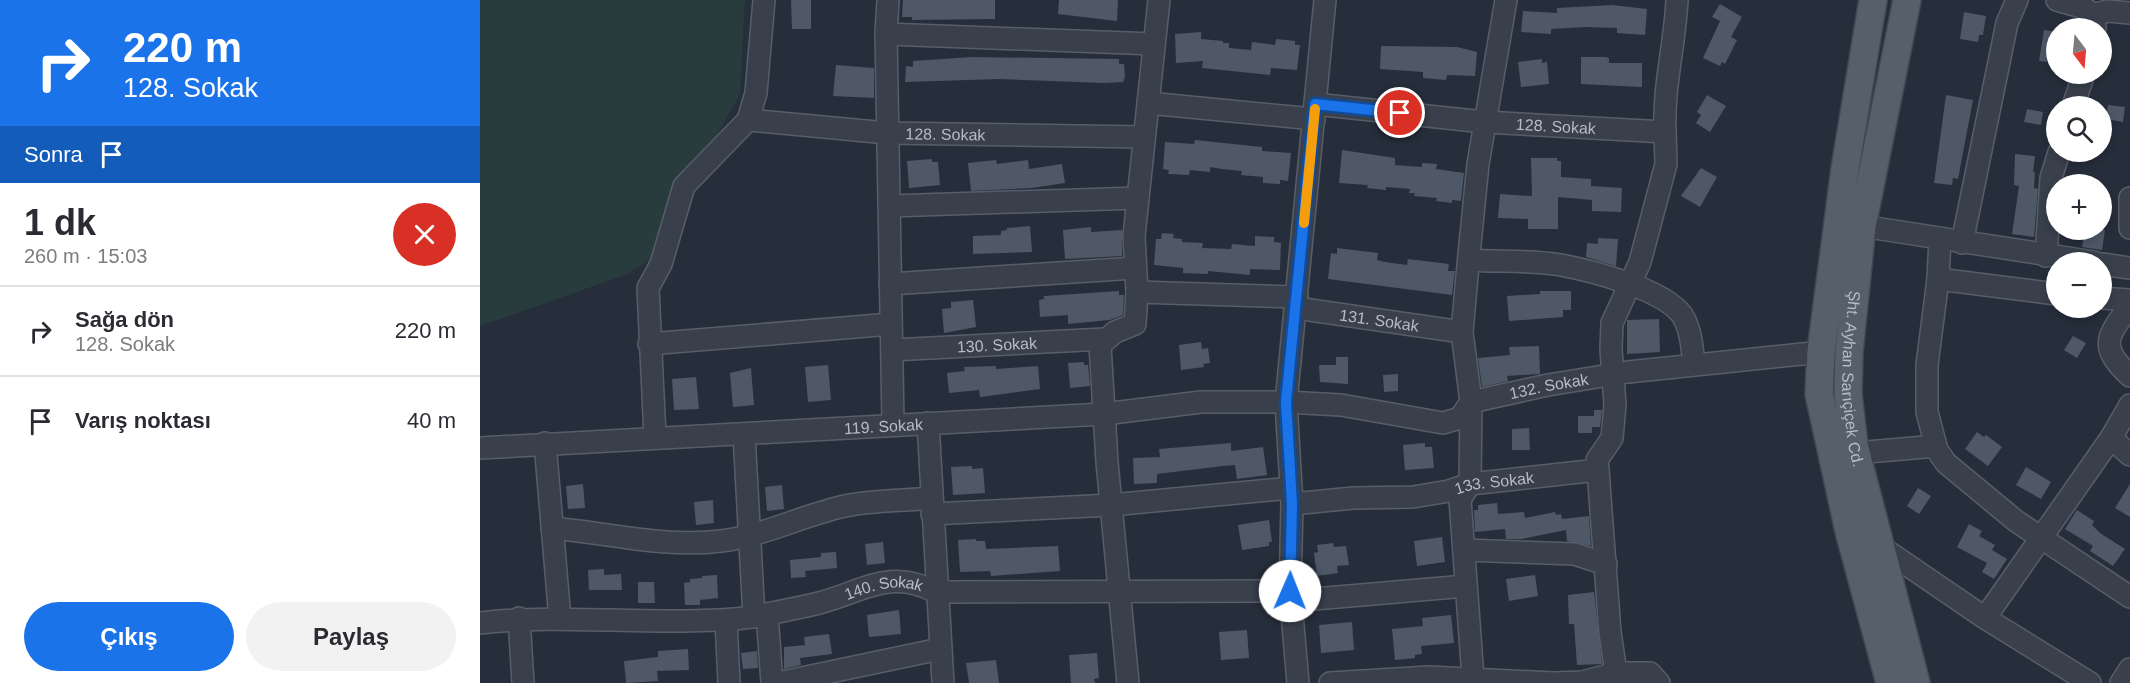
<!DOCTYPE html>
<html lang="tr">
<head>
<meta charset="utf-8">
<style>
	body { margin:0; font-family:Arial,sans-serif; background:#f2f2f3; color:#2b2b33; height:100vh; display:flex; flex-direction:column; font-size:22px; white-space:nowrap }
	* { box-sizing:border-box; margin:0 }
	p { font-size:20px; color:#7c7c81 }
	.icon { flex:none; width:33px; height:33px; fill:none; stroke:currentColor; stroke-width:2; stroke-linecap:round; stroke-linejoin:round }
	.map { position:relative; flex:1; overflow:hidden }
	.drawer { display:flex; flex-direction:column; background:#fff; width:480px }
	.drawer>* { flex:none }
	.top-card { background:#1a73e8; color:#fff; overflow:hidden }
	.needle { width:39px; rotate:164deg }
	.buttons { position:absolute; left:1566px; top:18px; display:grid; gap:12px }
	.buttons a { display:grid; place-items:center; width:66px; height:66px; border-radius:50%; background:#fff; box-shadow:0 3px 9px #0003; font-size:30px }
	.pin { position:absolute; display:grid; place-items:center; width:51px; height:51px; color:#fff; margin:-26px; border:3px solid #fff; border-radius:50%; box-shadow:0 2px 6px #0007 }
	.me { position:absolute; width:66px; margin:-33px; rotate:1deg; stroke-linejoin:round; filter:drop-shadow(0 0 4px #0008) }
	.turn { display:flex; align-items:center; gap:21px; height:126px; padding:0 24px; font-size:27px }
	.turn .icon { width:78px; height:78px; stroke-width:2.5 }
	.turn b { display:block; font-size:42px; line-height:51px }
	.then { display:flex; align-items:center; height:57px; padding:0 24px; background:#0003; gap:12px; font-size:22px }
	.round { display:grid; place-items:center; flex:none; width:63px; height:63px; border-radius:32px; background:#f2f2f3 }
	.head { display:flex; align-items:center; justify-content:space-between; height:102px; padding:0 24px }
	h1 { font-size:36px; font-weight:600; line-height:45px }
	.button { display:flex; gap:12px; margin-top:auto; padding:12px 24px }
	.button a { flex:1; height:69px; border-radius:36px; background:#1a73e8; color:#fff; font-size:24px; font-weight:600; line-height:69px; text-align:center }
	.button a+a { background:#f2f2f3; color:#2b2b33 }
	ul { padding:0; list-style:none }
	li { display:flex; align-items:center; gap:18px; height:90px; padding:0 24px; border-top:2px solid #e1e1e2 }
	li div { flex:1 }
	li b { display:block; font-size:22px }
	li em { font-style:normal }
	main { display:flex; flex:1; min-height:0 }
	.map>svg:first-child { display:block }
	.green { fill:#283b3d }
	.building { fill:#4e5867 }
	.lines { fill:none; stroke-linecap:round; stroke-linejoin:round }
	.minor-casing { stroke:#575e69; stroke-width:24 }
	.major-casing { stroke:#424954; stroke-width:30 }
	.minor { stroke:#39404c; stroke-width:21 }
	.major { stroke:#575f6b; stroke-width:27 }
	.route-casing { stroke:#114b97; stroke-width:15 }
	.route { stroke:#1a73e8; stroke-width:10 }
	.slow { stroke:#f59e0b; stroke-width:10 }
	.labels { text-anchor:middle; stroke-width:6; stroke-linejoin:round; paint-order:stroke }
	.street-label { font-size:16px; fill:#b5bbc7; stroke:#1e2530 }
</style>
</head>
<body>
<main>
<section class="drawer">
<div class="top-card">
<div class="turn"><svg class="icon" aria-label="right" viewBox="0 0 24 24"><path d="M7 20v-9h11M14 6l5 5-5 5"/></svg><div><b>220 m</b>128. Sokak</div></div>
<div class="then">Sonra<svg class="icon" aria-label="arrive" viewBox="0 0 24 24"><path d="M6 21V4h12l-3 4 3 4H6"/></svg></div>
</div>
<div class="head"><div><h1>1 dk</h1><p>260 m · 15:03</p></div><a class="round" style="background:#d93025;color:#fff"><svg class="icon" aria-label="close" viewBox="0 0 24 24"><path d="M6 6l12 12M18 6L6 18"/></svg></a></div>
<ul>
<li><svg class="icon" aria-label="right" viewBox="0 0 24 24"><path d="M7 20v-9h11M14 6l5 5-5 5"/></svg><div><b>Sağa dön</b><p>128. Sokak</p></div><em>220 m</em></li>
<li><svg class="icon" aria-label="arrive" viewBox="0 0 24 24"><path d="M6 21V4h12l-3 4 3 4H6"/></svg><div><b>Varış noktası</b></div><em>40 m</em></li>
</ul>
<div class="button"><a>Çıkış</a><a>Paylaş</a></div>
</section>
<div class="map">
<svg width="1650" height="683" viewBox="0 0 1650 683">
	<rect width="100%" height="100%" fill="#262e3b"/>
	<path class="green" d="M0,0H265L260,94L240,130L198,185L179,254L148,274L0,326Z"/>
	<path class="building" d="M311,0H331V29H312Z
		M423,0H515V19L432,20V17H422Z
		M579,0H638L637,21L578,14Z
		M1240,4L1262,17L1251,37L1257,40L1245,64L1242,62L1240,66L1223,58L1240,21L1232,17Z
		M1132,5L1167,9L1165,35L1137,33V28L1106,27L1071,29V34L1041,32L1043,11L1077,13V8Z
		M1484,12L1506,16L1503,35H1499L1498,42L1480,39Z
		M1564,30L1576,32V63L1559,61Z
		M721,32V39L743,41V43H749V48L771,50L772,42L795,45L796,39L815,41V45H820L817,70L791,68L790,75L722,68L723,61L696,63L695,34Z
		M901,46L977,47L997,52L995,76L967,75L966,80L943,78V72L900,69Z
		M492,57L639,59V64H644L645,77L643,82L624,83L519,79L425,82L426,66L433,67V61Z
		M1101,57H1126L1129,58V63H1162V87L1101,84Z
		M1062,59V63L1067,62L1069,84L1041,87L1038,62Z
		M356,65L394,68V98L353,96Z
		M1227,95L1246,106L1230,132L1216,123L1221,115L1217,112Z
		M1466,95L1493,100L1478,179L1473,178L1472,185L1454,183Z
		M1628,105L1645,107L1643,122L1626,119Z
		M1547,109L1563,112L1561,125L1544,122Z
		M715,140L782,147V151L811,153L808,181L800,180V184L783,183V177L761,175L762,171L742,169L730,167V172L710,170L709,175L688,174L689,170L683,169L685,142L714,144Z
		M862,150L915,158V165L942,167V163L957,164L956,169L984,173L981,201L972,200V203L956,201L957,198L934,196L935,193H929L930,189L906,187V190L887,188L888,185L859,183Z
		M1535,154L1555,156L1553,172H1555L1554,188L1558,189L1554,237L1532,234L1539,186L1534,185Z
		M1051,158H1077V161H1081V177L1111,179V186L1142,188L1141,212L1112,211V200L1078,197V229H1048V219L1018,218L1020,194L1052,196Z
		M452,159V162H458L460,185L429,188L427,161Z
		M516,160L517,164L548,160L549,169L582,164L585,183L552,188L491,191L488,163Z
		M1221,168L1237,177L1220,207L1201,196Z
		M550,226L552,252L493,254V236L521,235V231L527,230V228Z
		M611,227V232L642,230V256L585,259L583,230Z
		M1605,230H1625L1622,250L1602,247Z
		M682,233L694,234L693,238L702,239V242L723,243L722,248L751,249L752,244L775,246V236L794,237V242L801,243L800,270L770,269V275L728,271V274L703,273V268L674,265L676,239H681Z
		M1118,238L1138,239L1136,266L1106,257L1107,243L1118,244Z
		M857,248L898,253L897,260L905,262L927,265L928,259L969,264L968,271H975L972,295L848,279L851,253L857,254Z
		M639,291V295H644L643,315L630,320L588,324V315L560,317L559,300L564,299V296Z
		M1060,291H1091V310H1083V317L1029,321L1027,296L1060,294Z
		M493,300L496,327L464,333L462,309L471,308V302Z
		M1179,319L1180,352L1147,354V320Z
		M1593,336L1606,343L1597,358L1584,350Z
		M721,342L722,349L728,348L730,363L723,364L724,367L701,370L699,345Z
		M1059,346L1060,374L1027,376L1028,381L1002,387L998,358L1030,355L1029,347Z
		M856,357H868V384L840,382L839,365H856Z
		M604,362V365H608L610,386L590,388L588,363Z
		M348,365L351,400L328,402L325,367Z
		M516,366V369L558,366L560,389L500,397L499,390L469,393L467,373L485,371L484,367Z
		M271,368L274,405L253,407L250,373Z
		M918,374V391L904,392L903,375Z
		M216,377L219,409L194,410L192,379Z
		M1114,410H1122L1120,427H1112V433H1098V416H1114Z
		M1049,428L1050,450H1032V429Z
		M1497,432L1504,437L1506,435L1522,447L1508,466L1485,449Z
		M751,443V451L783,447L787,475L757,479L755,465L743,466L677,474V483L654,484L653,458L680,457L679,449Z
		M945,443V447H952L954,468L925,470L923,445Z
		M492,466V469L503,468L505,493L473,495L471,467Z
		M1546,467L1571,482L1561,499L1536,485Z
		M103,484L105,508L88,509L86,486Z
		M1650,484V517L1635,508Z
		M302,485L304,509L287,511L285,487Z
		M1438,488L1451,496L1439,514L1427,506Z
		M233,500L234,523L216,525L214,502Z
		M1017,503L1018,514L1044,512L1045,518L1075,512L1076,515L1081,514L1082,519L1109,516L1111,546L1087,541L1086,530L1042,539H1026L1025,529L995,532L994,510H998V505Z
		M1597,510L1614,521L1612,525L1620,533L1645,549L1633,566L1610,551L1613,546L1585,529Z
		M789,520L792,542H789V546L762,550L758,525Z
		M1489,524L1502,531L1499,536L1515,545L1512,550L1527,559L1514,579L1502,572L1507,563L1477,547Z
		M962,537L965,562L937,566L934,541Z
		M496,539V541H505L506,549L578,546L580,571L511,576L510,571L480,572L478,540Z
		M403,542L405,563L387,565L385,544Z
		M853,543L854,547L866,546L869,565L857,566L858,573L837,576L834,553L838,552L837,545Z
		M356,552L357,568L325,571L326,577L311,578L310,560L341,557V553Z
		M124,569V575L141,574L142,590H109L108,570Z
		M237,575L238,598L220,600V605H205L204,583L210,582V579L222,578V576Z
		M1055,575L1058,596L1029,601L1026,579Z
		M158,582H174L175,603H158Z
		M1114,592L1122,664L1097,665L1094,624H1089L1088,595Z
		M419,610L421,634L389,637L387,615Z
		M971,615L974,643L941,646L942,654L935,655V658L915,660L912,629L943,626L942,618Z
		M872,622L874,650L841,653L839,625Z
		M767,630L769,658L741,660L739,632Z
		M349,634L352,654L320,658L321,665L304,669V647L325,645L324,637Z
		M208,649L209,670L177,671L178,681L146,683L144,661L178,657V651Z
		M277,651L278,668L263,669L261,653Z
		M617,653L619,678L614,679L615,683H591L589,655Z
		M516,660L519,683H489L486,663Z"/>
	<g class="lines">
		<g class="minor-casing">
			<g id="minor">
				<path d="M408,0L406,34L413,423"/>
				<path d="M1577,0C1596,7 1614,4 1615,28"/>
				<path d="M1612,15L1628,11L1650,13"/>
				<path d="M406,34L674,44"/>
				<path d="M668,103L834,119"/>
				<path id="s1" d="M835,104L1004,122L1185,132C1183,87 1195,44 1197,0"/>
				<path d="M1593,106L1604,74"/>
				<path id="s2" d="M268,120L407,133L664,137"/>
				<path d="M1650,198V228"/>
				<path d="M409,206L658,198"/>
				<path d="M1382,226L1614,262"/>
				<path d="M1460,239L1458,279L1447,365V412L1457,450L1466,463L1536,521L1650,597"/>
				<path d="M1482,243L1527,23L1537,0"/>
				<path d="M1566,256L1571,178L1579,152"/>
				<path d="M989,260C1019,262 1051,260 1081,265C1112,271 1183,289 1202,315C1211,329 1212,347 1214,364"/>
				<path d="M1622,264L1650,268"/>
				<path d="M1458,279L1576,294"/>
				<path d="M410,284L655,268"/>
				<path d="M657,292L817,297"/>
				<path d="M1622,298L1650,300"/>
				<path d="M1650,306C1626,337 1619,347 1650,376"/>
				<path id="s3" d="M816,308L982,332"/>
				<path d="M169,344L411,324"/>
				<path id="s4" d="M412,350L624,339"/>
				<path d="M448,423L463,683"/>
				<path d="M264,434L274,617"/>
				<path d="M175,437L168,288L181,264L204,186L268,120L276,93L284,0"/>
				<path d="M1631,438L1650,455"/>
				<path d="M65,443L80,619"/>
				<path id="s5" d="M0,448L624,414L721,402H806L861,405L963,423L980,418L991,402L1068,385L1148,372L1341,352"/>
				<path d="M1376,453L1456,446"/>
				<path id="s6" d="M812,504L873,498L933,497L969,491L990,484L1118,470L1117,460L1132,438L1135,405L1131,349L1132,323L1160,262L1186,164L1185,132"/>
				<path d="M452,514L631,505L811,488"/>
				<path d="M72,528C128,533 185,548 241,541C284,536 323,515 365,506C392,500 423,501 451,498"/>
				<path d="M1401,547L1505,618L1610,683"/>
				<path d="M984,550L1094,554L1126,564"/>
				<path d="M811,601L986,586"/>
				<path d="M287,614L292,683"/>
				<path d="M39,618L43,683"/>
				<path d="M1505,618L1631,438L1650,405"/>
				<path d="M246,620L249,683"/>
				<path id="s7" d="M0,623C68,615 136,622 204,621C228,620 253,621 277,616C298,612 319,608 339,603C384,591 410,568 456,592L810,591"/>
				<path d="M1136,673H1170L1179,683"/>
				<path d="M993,678L980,499L990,484L991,402L982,332L988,265L998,164L1026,0"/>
				<path d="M298,683L460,649"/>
				<path d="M648,683L627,462L620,345L635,332L655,324L657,292L654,236L679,0"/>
				<path d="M818,683L810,591L812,504L806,402L845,0"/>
				<path d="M850,683L949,677L1074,683L1102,682L1136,673L1130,632L1118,470"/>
				<path d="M1641,683L1650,669"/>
			</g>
		</g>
		<g class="major-casing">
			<g id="major">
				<path d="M1393,0L1365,169L1341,352L1339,394L1369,531L1410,683"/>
				<path id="s8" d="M1427,0L1382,226L1369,352L1368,394L1374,445L1436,683"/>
			</g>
		</g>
		<use href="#minor" class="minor"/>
		<use href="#major" class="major"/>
	</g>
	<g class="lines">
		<g class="route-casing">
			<path id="route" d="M810,591L812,504L806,402L835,104L920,113"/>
		</g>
		<use href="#route" class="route"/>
		<path class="slow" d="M824,223L835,109"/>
	</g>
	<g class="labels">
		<g class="street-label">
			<text dy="6" stroke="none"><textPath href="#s1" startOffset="242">128. Sokak</textPath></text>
			<text dy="6" stroke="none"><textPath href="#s2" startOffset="198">128. Sokak</textPath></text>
			<text dy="6" stroke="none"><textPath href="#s3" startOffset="84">131. Sokak</textPath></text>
			<text dy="6" stroke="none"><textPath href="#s4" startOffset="105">130. Sokak</textPath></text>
			<text dy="6" stroke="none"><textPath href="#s8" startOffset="384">Şht. Ayhan Sarıçiçek Cd.</textPath></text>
			<text dy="6" stroke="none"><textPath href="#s5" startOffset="1083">132. Sokak</textPath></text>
			<text dy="6" stroke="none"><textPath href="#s5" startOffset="404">119. Sokak</textPath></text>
			<text dy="6" stroke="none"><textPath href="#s6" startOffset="204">133. Sokak</textPath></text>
			<text dy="6" stroke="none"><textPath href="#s7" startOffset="408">140. Sokak</textPath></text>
		</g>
	</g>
</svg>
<div class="buttons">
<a><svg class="needle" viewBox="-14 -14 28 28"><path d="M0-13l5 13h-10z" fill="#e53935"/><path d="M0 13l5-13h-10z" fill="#7c7c81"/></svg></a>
<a><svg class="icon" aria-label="search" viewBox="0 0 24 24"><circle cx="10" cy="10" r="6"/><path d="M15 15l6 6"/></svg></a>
<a>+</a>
<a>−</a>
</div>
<div class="pin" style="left:920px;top:113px;background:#d93025"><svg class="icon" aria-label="arrive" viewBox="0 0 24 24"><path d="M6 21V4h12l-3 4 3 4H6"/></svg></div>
<svg class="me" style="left:810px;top:591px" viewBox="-20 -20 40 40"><circle r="19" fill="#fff"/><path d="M0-13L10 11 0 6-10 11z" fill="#1a73e8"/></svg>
</div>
</main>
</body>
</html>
